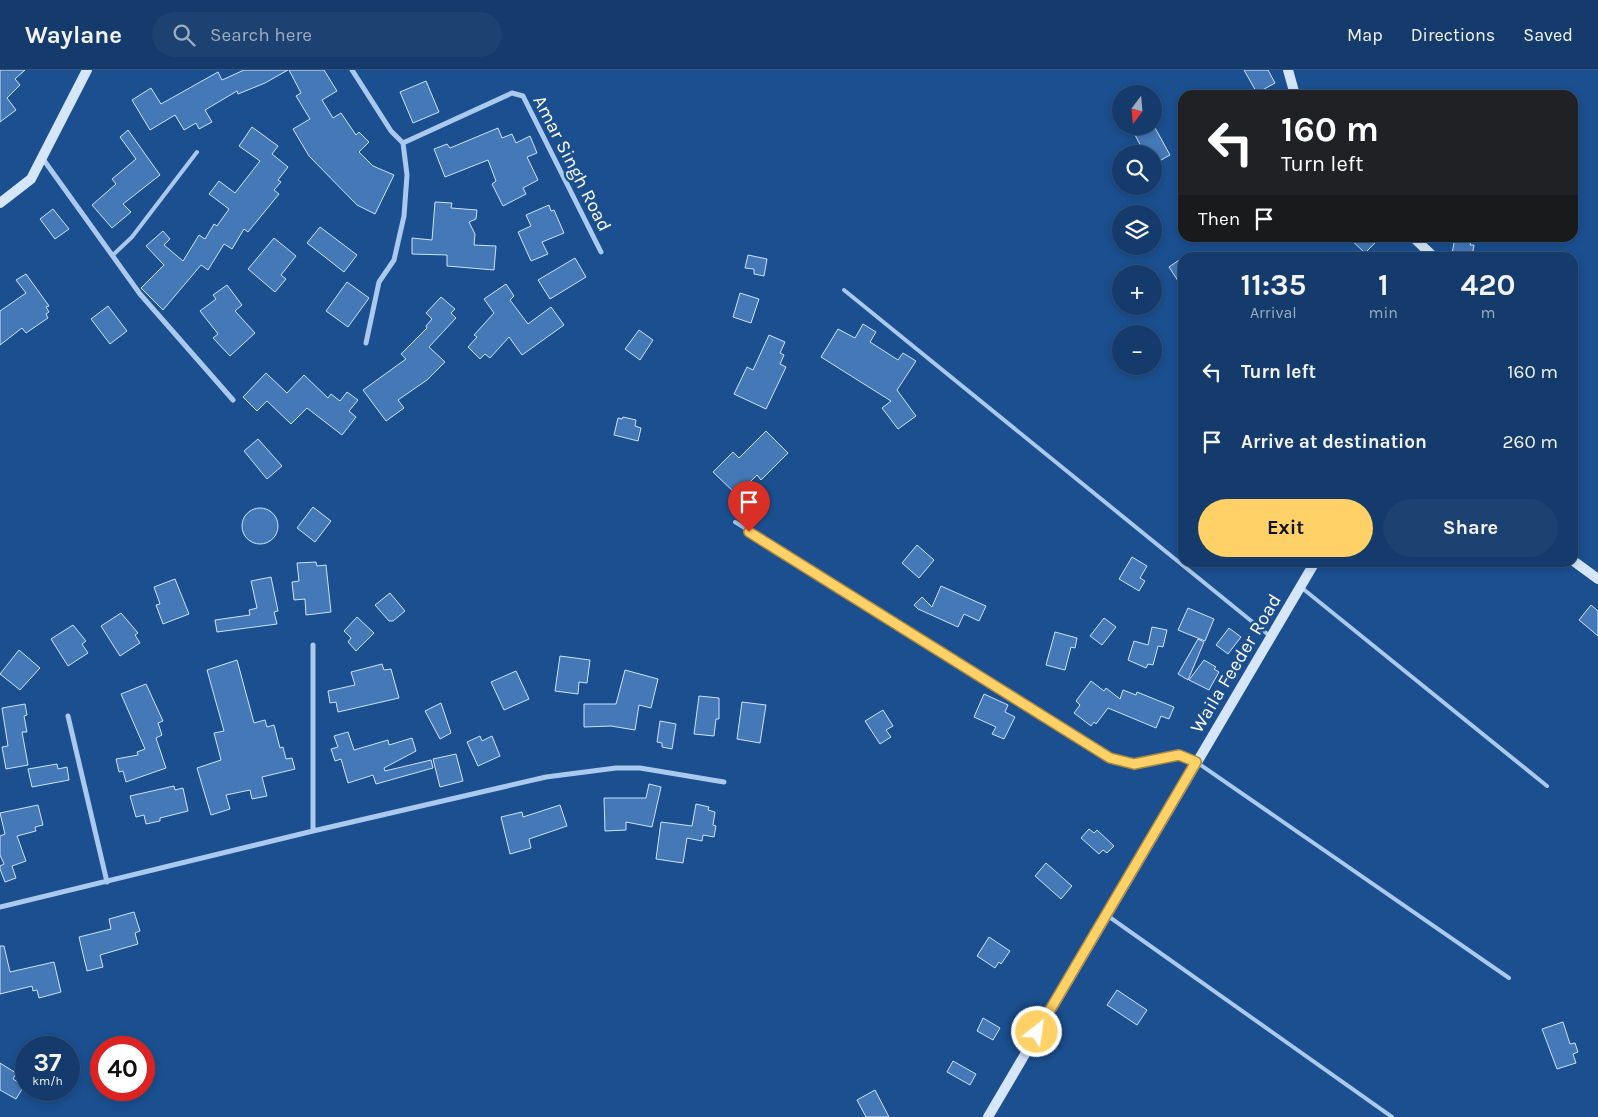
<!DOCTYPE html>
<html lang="en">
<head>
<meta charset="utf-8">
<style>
	body { margin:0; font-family:Karla,sans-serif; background:#1d4271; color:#f1f3f6; height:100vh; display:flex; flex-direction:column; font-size:19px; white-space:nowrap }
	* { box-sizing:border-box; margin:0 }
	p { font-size:16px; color:#9dadc1 }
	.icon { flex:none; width:28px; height:28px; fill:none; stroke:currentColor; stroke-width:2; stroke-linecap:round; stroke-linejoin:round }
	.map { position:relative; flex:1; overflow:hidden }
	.panel { position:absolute; left:1178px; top:182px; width:400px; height:315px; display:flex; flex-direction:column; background:#143b6b; border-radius:15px; box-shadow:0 2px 8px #0003,0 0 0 1px #33557e }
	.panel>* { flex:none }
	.top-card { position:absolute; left:1178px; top:20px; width:400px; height:152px; border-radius:15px; box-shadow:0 2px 8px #0003,0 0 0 1px #33557e; background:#202124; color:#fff; overflow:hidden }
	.needle { width:32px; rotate:196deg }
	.controls { position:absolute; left:1112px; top:15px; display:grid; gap:10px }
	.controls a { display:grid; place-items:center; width:50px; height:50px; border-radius:50%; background:#143b6b; box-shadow:0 2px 8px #0003,0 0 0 1px #33557e; font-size:25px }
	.speed { position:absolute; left:15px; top:966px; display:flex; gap:10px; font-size:25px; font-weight:700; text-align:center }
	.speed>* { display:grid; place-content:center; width:65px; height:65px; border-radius:50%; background:#143b6b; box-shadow:0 2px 8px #0003,0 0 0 1px #33557e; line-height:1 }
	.speed small { font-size:12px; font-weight:400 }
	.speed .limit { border:8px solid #d22; background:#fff; color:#111 }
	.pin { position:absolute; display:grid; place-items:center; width:42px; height:42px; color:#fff; margin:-51px -21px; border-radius:50% 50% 50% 0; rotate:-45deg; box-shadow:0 0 5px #0007 }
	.pin .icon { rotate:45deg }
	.me { position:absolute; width:55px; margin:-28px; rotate:30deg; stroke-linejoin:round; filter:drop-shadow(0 0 4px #0008) }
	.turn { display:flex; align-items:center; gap:18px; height:105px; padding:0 20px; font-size:22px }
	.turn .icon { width:65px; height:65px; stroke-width:2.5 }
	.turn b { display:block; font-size:35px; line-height:42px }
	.then { display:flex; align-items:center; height:48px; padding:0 20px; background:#0003; gap:10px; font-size:19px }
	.eta { display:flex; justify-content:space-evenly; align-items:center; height:85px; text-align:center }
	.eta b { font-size:30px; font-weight:700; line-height:35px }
	.cta { display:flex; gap:10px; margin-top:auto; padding:10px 20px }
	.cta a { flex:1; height:58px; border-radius:30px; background:#ffd166; color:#111; font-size:20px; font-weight:700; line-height:58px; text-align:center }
	.cta a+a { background:#1d4271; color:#f1f3f6 }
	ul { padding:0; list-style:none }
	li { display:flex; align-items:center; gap:15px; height:70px; padding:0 20px }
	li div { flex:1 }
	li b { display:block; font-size:19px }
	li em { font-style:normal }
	header { display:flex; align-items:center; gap:30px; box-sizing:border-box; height:70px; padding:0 25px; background:#143b6b; border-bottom:1px solid #33557e }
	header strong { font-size:24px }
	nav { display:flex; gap:28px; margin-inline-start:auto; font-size:18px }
	.search { width:350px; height:45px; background:#1d4271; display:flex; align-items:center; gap:12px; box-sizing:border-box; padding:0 18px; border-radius:28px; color:#9dadc1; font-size:19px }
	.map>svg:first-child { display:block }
	.building { fill:#4478b7; stroke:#cfe3fa }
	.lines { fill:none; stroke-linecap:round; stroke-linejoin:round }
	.lane { stroke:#a9c9ee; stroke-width:4 }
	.street { stroke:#a9c9ee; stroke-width:5 }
	.secondary { stroke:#d6e6fa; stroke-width:10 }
	.route-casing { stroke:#a68842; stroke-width:12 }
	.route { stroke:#ffd166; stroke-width:9 }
	.labels { text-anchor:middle; stroke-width:5; stroke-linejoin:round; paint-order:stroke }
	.street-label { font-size:19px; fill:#fff; stroke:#1b4f8f }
</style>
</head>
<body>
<header>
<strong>Waylane</strong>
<div class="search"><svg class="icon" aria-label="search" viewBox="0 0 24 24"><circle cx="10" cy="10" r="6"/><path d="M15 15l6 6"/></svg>Search here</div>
<nav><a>Map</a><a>Directions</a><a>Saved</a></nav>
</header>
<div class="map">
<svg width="1598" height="1047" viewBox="0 0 1598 1047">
	<rect width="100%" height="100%" fill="#1b4f8f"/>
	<path class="building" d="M0,0H25L15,9L20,15L7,28L16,40L0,52Z
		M244,0H288L265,13L238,24L237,21L205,40L212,52L199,59L196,53L184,60L175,45L150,60L132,30L151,18L161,34L218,2L222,10Z
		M289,0H324L337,21L322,30L333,48L341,43L356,65L359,62L369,72L359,82L373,96L394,105L375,144L357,135L309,86L293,59L310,49L296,26L301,23Z
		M1244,0H1268L1275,13L1257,23Z
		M426,11L439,42L413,53L400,22Z
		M1146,56H1154L1170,85L1154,94V84H1145L1134,63Z
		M252,57L278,76L272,84L288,97L278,110L281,112L274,120L279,124L248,162L244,159L232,179L224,174L208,200L201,195L163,240L141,218L164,195L146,176L163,161L170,169L164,175L183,191L199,165L205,169L214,154L217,156L229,139L209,124L219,111L235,123L260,91L239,76Z
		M498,58L502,68L512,64L516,73L530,66L537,83L527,87L538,110L523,118L526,124L503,136L492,114L496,111L488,90L445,107L434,79L447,74L450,78Z
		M128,60L160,105L123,134L131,142L112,158L92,135L116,114L112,109L136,89L120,67Z
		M435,132L452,133L451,138L477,140L476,149L469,152L475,164L474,175L496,176L494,200L447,196V185L412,184V168L432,170Z
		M549,135L551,141L554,140L564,163L542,172L548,184L531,191L518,162L531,156L526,145Z
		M53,139L69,159L55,169L40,149Z
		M320,157L357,185L344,202L307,173Z
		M274,168L296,186L281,205L286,209L275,222L248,199Z
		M1349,168H1380L1365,183Z
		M1455,168H1472L1470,175H1474L1472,187L1452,183Z
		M748,185L767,189L764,206L754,204V199L745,198Z
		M575,188L586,207L550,229L538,210Z
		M1182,188V217L1169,197Z
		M26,204L49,236L46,237L49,242L46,244L48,248L26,263L22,258L0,275V241L26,223L16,210Z
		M347,212L369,228L348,257L326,241Z
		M506,214L514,226L510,230L528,254L551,237L564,255L522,285L509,267L490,288L485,284L480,289L468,277L477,267L474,265L494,243L484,229Z
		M227,215L242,235L235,241L255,263L230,286L213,268L218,264L200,241L216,229L213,225Z
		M740,223L759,229L751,253L733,247Z
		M441,227L455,239L451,243L456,248L429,277L445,292L427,310L398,330L404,338L386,351L363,320L406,289L401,284L427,258L426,256L432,249L426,243Z
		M108,236L127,261L110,274L91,249Z
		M863,254L876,262L870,272L898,290L903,283L916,291L897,320L916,346L898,359L882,338L891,331L821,287L838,259L855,268Z
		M639,260L653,270L640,290L625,279Z
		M769,265L785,272L780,283L784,285L780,294L786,297L766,339L734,324L747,297L753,300Z
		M266,303L287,323L304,305L328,328L331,324L340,331L347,322L358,330L349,341L356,347L342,365L307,338L291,354L267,331L257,341L243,327Z
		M623,347L636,350L635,356L641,358L638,371L614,365L618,348L622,349Z
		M766,361L788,383L761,410L757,405L737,425L713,402L733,382L739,388Z
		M258,369L282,396L267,409L244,381Z
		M313,437L331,451L315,472L297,458Z
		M242 456a18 18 0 1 1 36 0a18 18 0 1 1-36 0Z
		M917,475L934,490L919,508L902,493Z
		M1132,487L1147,496L1140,508L1145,511L1139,521L1119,509Z
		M316,492L317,496L326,495L331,542L306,545L305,529L294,530L292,512L299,511L297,493Z
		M271,507L278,541L274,542L277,554L217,562L215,550L250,545L249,540L257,538L251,511Z
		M175,509L189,544L163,554L156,535L160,534L154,517Z
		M941,516L986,536L979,551L964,544L958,557L918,539L914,535L922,527L932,537Z
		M390,523L405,541L393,551H389L375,535Z
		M1591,535L1598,541V566L1579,550Z
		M1188,538L1214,549L1205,571L1178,560Z
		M121,543L138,563L135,565L140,573L120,586L101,556Z
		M357,547L374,563L356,581L348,572L351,568L344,561Z
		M1104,548L1116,557L1102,575L1090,566Z
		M73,555L86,571L82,574L88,583L68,596L51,569Z
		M1152,557L1167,560L1163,577L1158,576L1153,595L1148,594L1146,598L1128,590L1134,571L1148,575Z
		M1229,558L1241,567L1228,584L1216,575Z
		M1055,562L1077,568L1075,578L1071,577L1065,600L1046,595Z
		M1198,569L1204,572L1188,610L1178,604Z
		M19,580L40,598L20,620L0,604Z
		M560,586L590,590L587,613L579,612L578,624L555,621Z
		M237,590L254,653L265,650L267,657L274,655L280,678L283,677L286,689L292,688L295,699L262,707L267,726L252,729L250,720L226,725L230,739L211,745L197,698L221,690L214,663L224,661L207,600Z
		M1204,590L1216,597L1214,599L1219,602L1209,620L1189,610Z
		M382,594L384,600L391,599L399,628L338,642L336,632L330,633L328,621L355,615L351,602Z
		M625,600L658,609L651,638L639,635L635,660L611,656L584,657V634H616Z
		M516,601L529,629L504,640L491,612Z
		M1091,611L1104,621L1106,618L1120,629L1123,620L1136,625L1137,622L1174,637L1169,649L1161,646L1156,658L1108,638L1096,654L1094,652L1091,656L1074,643L1080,635L1076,631Z
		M146,614L163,651L158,653L162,665L156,668L166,698L126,712L123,701L119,702L116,689L138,685L137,682L145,679L121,624Z
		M984,624L1008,635L1005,642L1015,647L1004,669L992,664L996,657L974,647Z
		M699,626L719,628V649H716L714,666L694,664Z
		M742,632L766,635L760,673L737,669Z
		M441,633L451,663L440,669L425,641Z
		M25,634L27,645L24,646L27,662H22L28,695L6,699L2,677L8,676L2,638Z
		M883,640L893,656L886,660L891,667L880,674L865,651Z
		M660,651L676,654L672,679L662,677V673L657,672Z
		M348,662L354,680L388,670L389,675L412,668L416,681L384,698L385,701L431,690L433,698L376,714L373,705L348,713L341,689L335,691L331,679L338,677L334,666Z
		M480,666L482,671L492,666L500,686L478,696L467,672Z
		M456,684L463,711L440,717L433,689Z
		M57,694L58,699L67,697L69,710L32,717L28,699Z
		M649,714L661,717L652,757L626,752V760L605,761L604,728H646Z
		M174,716L175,720L183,718L188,741L160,748V751L146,754L144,745L136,747L130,726Z
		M696,734L709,737L708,740L715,742L713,755L716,756L714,767L703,765L702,771L687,768L683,793L656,789L661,752L692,756Z
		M38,735L43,755L35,757L36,761L17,766L26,791L12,796L16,808L5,812L0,799V796L4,794L0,785V766L5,764L0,743Z
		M560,735L567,756L529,769L531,778L510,784L501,747L522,742L523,747Z
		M1089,759L1094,763L1097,760L1114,776L1107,783L1103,780L1099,784L1081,768Z
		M1046,793L1072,816L1061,829L1035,806Z
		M134,842L140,861L135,863L138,874L100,885L103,897L87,901L79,867L111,859L109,849Z
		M989,867L1010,881L1001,894L999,892L995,898L977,886Z
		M0,876H4L10,902L54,892L61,922L39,928L37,920L33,921L32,916L0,924Z
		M1117,920L1147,940L1137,955L1107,935Z
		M983,948L1000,958L993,970L977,961Z
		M1563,952L1570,974L1575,973L1578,982L1573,984L1576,993L1557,999L1542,959Z
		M953,991L976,1004L970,1015L947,1002Z
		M0,993L16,1003L13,1009L24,1016L16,1029L0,1020Z
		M875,1020L889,1047H866L857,1030Z"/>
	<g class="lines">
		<path class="lane" d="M113,185L132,167L197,82
			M844,220L1271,567
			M735,452L1110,688L1134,694L1179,685L1192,689L1509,908
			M1302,518L1547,716
			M1108,846L1392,1047"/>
		<path class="street" d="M352,0L391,61L403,73L512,23L523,26L601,182
			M43,89L140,224L233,330
			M366,273L379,212L394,190L404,146L407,105L403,73
			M68,646L107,812
			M313,761V575
			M0,837L313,761L546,707L616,698H640L724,712"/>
		<path class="secondary" d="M1288,0L1295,25
			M0,133L31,109L87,0
			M1414,168L1435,188
			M1572,490L1598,509
			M988,1047L1315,492"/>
	</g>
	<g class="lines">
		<g class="route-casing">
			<path id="route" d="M749,462L1110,688L1134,694L1179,685L1196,692L1037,962"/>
		</g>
		<use href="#route" class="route"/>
	</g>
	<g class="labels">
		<g class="street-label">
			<text transform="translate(573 93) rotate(63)" y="7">Amar Singh Road</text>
			<text transform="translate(1235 593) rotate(-59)" y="7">Waila Feeder Road</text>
		</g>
	</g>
</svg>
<div class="controls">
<a><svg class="needle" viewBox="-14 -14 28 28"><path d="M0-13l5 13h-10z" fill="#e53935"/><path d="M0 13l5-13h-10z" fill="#9dadc1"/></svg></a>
<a><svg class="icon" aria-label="search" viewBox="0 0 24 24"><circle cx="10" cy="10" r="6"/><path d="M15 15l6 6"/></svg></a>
<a><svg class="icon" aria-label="layers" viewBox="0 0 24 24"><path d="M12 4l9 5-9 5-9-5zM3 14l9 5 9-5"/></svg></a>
<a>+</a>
<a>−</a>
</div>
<div class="speed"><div>37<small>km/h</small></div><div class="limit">40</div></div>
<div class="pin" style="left:749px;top:462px;background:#d93025"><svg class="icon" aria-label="arrive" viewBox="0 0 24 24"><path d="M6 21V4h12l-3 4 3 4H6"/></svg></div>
<svg class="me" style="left:1037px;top:962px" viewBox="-20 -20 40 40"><circle r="17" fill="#ffd166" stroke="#fff" stroke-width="3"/><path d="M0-11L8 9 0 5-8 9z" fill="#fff"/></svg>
<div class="top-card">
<div class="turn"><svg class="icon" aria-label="left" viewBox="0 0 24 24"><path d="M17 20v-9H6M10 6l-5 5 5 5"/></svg><div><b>160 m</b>Turn left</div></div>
<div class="then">Then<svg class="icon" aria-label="arrive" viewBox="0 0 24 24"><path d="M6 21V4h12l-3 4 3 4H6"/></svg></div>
</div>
<section class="panel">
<div class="eta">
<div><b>11:35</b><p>Arrival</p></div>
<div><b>1</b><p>min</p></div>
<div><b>420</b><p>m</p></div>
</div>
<ul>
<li><svg class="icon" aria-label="left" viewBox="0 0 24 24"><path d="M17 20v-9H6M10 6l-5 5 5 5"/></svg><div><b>Turn left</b></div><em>160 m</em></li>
<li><svg class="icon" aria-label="arrive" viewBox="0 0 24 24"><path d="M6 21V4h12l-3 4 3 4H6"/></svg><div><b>Arrive at destination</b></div><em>260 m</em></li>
</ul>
<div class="cta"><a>Exit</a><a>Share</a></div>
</section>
</div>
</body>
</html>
